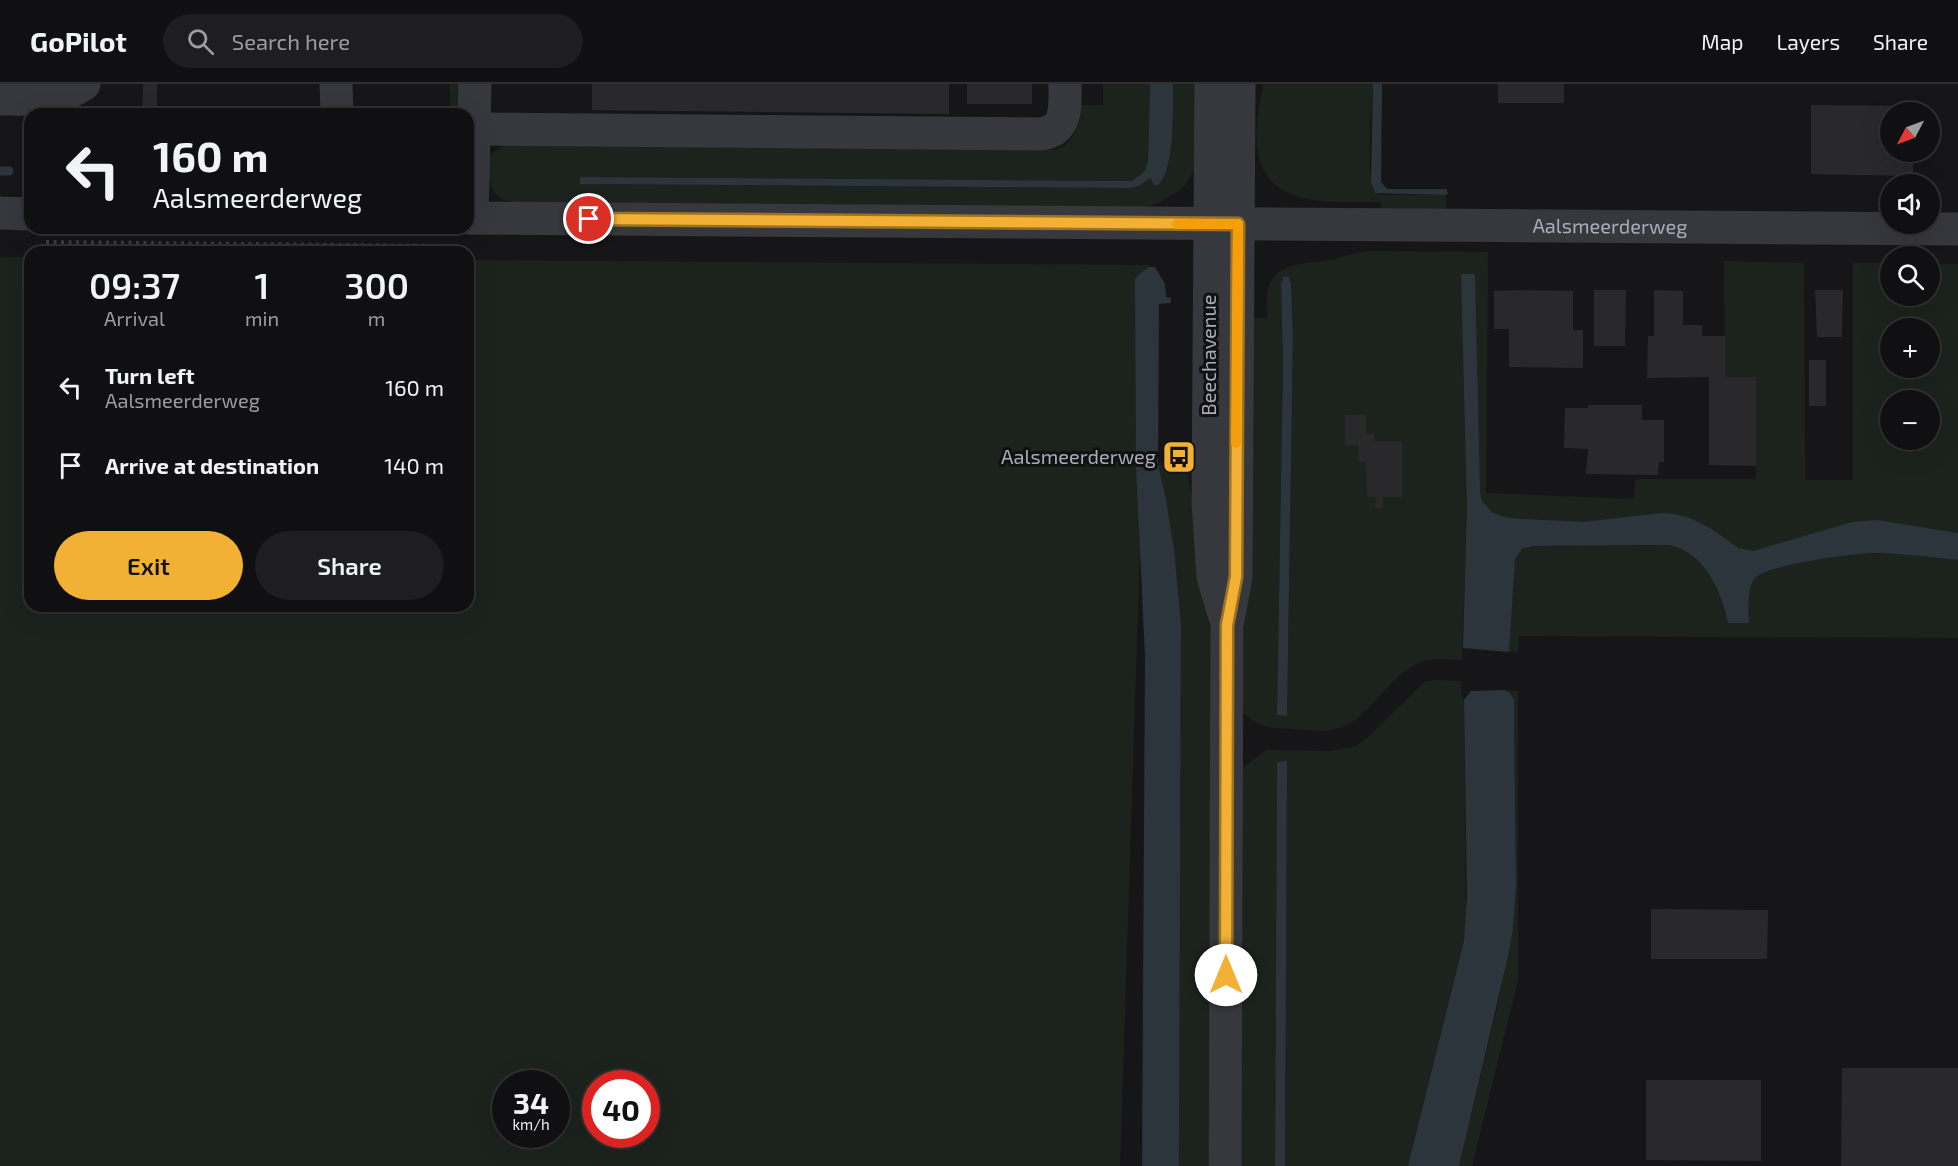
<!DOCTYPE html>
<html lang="en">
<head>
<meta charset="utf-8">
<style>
	body { margin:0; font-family:"Exo 2",sans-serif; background:#1e1e20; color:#f1f3f6; height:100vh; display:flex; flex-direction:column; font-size:22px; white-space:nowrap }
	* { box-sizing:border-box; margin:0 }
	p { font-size:20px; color:#9c9d9f }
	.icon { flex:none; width:33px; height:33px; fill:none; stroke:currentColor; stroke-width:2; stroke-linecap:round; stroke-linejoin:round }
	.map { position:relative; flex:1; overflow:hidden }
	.details { position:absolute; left:24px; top:162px; width:450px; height:366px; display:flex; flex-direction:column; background:#101012; border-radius:18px; box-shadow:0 6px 24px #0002,0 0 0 2px #303032 }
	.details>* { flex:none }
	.banner { position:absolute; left:24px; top:24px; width:450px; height:126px; border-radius:18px; box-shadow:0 6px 24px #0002,0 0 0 2px #303032; background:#101012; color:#f1f3f6; overflow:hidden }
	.needle { width:39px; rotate:229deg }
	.buttons { position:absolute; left:1880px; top:18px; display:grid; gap:12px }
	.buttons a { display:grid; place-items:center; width:60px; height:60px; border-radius:50%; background:#101012; box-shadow:0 6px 24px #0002,0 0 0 2px #303032; font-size:30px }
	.speed { position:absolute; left:492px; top:986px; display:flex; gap:12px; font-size:30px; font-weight:700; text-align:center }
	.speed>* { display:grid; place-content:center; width:78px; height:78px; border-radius:50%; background:#101012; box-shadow:0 6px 24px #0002,0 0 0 2px #303032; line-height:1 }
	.speed small { font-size:15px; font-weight:400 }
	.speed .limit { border:9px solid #d22; background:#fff; color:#111 }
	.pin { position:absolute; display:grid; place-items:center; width:51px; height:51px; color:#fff; margin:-26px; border:3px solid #fff; border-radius:50%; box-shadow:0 2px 6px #0007 }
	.me { position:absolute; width:66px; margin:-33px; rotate:0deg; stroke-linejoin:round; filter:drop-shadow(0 0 4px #0008) }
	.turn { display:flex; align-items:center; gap:21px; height:126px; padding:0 30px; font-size:27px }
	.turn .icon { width:78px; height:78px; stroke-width:2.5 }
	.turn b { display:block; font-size:42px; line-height:51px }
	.eta { display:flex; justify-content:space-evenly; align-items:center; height:102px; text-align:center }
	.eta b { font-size:36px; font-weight:600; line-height:42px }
	.action { display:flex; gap:12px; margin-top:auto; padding:12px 30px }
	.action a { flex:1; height:69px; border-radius:36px; background:#f2b134; color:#111; font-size:24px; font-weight:600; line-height:69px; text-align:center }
	.action a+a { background:#1e1e20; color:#f1f3f6 }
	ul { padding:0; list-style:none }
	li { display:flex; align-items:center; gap:18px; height:78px; padding:0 30px }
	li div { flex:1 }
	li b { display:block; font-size:22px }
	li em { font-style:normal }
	header { display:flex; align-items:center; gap:36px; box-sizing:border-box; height:84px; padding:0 30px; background:#101012; border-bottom:2px solid #303032 }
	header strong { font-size:28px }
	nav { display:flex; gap:33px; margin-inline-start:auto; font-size:21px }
	.search { width:420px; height:54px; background:#1e1e20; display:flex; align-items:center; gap:15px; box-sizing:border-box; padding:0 21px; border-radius:33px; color:#9c9d9f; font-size:22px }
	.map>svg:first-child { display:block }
	.green { fill:#1c231d; fill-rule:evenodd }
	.water { fill:#2c353c }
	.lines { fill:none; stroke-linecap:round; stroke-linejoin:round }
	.stream { stroke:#2c353c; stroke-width:9 }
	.building { fill:#29292c }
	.path { stroke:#3d3f44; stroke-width:4; stroke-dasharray:3 4.5; stroke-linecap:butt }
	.minor { stroke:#37383d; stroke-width:33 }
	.route-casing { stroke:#9d7322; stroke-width:15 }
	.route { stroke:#f2b134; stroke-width:10 }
	.slow { stroke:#f59e0b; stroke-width:10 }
	.labels { text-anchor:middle; stroke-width:6; stroke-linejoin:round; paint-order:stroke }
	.street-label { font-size:20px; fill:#a8adb8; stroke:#111113 }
	.poi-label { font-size:20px; fill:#a8adb8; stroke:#111113; text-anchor:end }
</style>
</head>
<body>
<header>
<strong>GoPilot</strong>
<div class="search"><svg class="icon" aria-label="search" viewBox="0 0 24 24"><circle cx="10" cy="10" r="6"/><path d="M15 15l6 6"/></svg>Search here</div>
<nav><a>Map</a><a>Layers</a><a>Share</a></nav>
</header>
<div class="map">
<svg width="1958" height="1082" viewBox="0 0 1958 1082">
	<rect width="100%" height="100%" fill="#161618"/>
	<path class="green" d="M450,0H462L461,30H450Z
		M1103,0H1150L1148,78L1146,87L1132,97L580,93V100L1131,104L1139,102L1150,94L1151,98L1158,101C1174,87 1173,22 1173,0H1203L1195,85L1186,100L1180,106L1158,119L1144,124L513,118C485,111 488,95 489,71L505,61L1055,66C1076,58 1079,42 1079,21H1103Z
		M1263,0H1373C1372,20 1366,89 1373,104C1374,107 1376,108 1379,111H1446V127H1382L1381,118C1333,117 1263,127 1257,61C1255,41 1260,20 1263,0Z
		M1371,167L1488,168L1486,409L1634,415L1635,395H1756V293H1725L1724,177L1804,179L1805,396H1853V179H1890V212H1929V180H1958V449L1878,436L1753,467H1746L1690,434L1583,438H1551L1504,433L1492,428L1482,417L1467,376V420L1462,576C1449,576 1434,573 1421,578C1389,590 1370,635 1339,644C1325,649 1308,646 1294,645C1270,644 1261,645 1243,628L1246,234H1267C1267,222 1265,207 1271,197C1282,178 1312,179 1331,176C1345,173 1356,168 1371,167ZM1281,200H1291L1293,250L1287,631H1277L1283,280ZM1890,244H1929V284H1890ZM1890,316H1929V356H1890Z
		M0,173H30V522H468V176L1149,181L1120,1082H0ZM506,999H556V1050H506ZM596,999H646V1050H596Z
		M1169,373H1177V382L1187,383L1211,554L1208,1082H1179L1181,539C1176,485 1170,432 1158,379Z
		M1669,461C1706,468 1719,508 1728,539H1749C1749,527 1746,505 1755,494C1766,481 1856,469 1875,469C1903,470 1931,473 1958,476V554L1519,552L1518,569L1509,568L1514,482C1516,470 1519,464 1532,462Z
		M1434,596L1461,597V611L1464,616L1466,837L1464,857L1408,1082H1285L1287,677L1277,678L1275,1082H1241L1243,684L1266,666L1331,667L1356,662L1366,655L1418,604L1425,598Z
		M1505,606L1518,607V896L1472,1082H1459L1499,915L1513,846L1516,802L1514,615L1512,611Z"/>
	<path class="water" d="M1150,0H1173C1173,22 1175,87 1158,101H1154L1150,94L1139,102L1131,104L580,100V93L1132,97L1145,87L1148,78Z
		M1373,0H1382L1381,98L1387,105H1446L1448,109L1446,111L1375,109L1371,98Z
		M1149,183H1155L1165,200L1166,213L1171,214V219L1159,220L1158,379L1166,416L1174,466L1181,539L1179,1082H1142L1145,573L1136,382L1135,196L1138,191Z
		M1461,190H1475L1480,408L1482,417L1492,428L1504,433L1522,435L1583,438L1662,429L1675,430L1690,434L1710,444L1739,464L1753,467L1852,438L1878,436L1958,449V476C1931,473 1903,470 1875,469C1856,469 1766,481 1755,494C1746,505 1749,527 1749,539H1728C1721,508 1705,468 1669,461L1532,462L1522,465L1515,475L1509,568L1463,564L1467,420Z
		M1284,192L1289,193L1291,200L1293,250L1287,632L1277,631L1283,280L1281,200Z
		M1505,606L1509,608L1514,615L1516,802L1513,846L1507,877L1459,1082H1408L1464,857L1467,813L1464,616L1471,607Z
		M1287,677L1285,1082H1275L1277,678Z"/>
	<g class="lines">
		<path class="stream" d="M0,87H9"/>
	</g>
	<path class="building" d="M143,0H157V30H142Z
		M592,0H949V30L592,26Z
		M967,0H1032V20H967Z
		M1498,0H1564V19H1498Z
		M1811,21L1914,22V28H1890V68H1913V92L1811,90Z
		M1520,206L1573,207V246H1583V284L1509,283V245H1494V207Z
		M1594,206H1626L1625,262H1594Z
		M1654,206L1683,207V241H1702V252H1725V293H1756V382L1709,381V293L1647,294L1648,252H1654Z
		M1815,206H1843L1842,253H1817Z
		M1809,276H1826V322H1809Z
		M1588,321H1642V336H1664V378H1659L1658,391L1586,390L1588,365L1564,364L1565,324H1588Z
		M1345,331H1366V350H1374V357H1402V413H1383V424H1375L1376,413L1367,412L1366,378H1359L1358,361H1345Z
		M1651,825L1768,826L1767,875H1651Z
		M1842,984H1958V1082H1841Z
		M1646,996H1761V1077L1646,1076Z"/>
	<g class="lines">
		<path class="path" d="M46,158L452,162"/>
		<g class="minor">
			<path d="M336,0L337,30"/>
			<path d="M1211,0L1208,418L1213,492L1225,533"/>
			<path d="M0,15C29,15 59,18 84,0"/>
			<path d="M474,45L1040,50C1068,47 1065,22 1065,0"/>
			<path d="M0,129L30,130"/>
			<path id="s1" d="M468,134L1958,145"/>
			<path d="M472,134L475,0"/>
			<path d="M1225,1082L1227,541L1236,493L1239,0"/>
		</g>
	</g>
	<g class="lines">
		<g class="route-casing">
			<path id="route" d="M589,135L1238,140L1236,493L1227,541L1226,891"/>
		</g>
		<use href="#route" class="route"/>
		<path class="slow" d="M1177,140H1238L1236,359"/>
	</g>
	<defs>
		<g id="bus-square" transform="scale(1.725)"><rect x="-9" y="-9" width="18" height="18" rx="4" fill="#f2b134" stroke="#111113"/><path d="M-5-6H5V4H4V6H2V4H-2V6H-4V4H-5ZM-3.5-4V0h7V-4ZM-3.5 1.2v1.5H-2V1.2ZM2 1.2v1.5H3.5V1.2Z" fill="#111"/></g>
	</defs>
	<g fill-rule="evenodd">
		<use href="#bus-square" x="1179" y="373"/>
	</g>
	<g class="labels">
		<g class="street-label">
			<text dy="7" stroke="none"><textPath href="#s1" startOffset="1142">Aalsmeerderweg</textPath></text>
			<text transform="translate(1209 271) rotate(-90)" y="7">Beechavenue</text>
		</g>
		<g class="poi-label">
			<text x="1156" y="380">Aalsmeerderweg</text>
		</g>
	</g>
</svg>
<div class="buttons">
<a><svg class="needle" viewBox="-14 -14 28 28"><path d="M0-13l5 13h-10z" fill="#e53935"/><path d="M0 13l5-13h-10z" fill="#9c9d9f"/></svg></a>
<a><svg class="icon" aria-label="sound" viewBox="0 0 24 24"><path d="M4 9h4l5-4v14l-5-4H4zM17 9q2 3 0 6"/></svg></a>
<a><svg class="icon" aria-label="search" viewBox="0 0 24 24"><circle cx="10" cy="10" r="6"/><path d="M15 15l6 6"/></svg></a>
<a>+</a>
<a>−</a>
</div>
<div class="speed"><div>34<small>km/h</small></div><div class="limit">40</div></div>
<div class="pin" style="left:589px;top:135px;background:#d93025"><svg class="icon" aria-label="arrive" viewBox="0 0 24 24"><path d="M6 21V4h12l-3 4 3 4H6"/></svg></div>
<svg class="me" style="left:1226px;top:891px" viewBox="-20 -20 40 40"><circle r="19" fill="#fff"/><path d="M0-13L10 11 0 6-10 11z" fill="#f2b134"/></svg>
<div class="banner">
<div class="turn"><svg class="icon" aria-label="left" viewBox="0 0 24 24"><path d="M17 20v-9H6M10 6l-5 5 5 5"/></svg><div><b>160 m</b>Aalsmeerderweg</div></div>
</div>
<section class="details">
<div class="eta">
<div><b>09:37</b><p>Arrival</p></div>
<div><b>1</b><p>min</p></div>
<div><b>300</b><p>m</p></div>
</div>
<ul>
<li><svg class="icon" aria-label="left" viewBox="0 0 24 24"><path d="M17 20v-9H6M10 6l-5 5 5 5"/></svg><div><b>Turn left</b><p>Aalsmeerderweg</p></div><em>160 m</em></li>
<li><svg class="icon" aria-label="arrive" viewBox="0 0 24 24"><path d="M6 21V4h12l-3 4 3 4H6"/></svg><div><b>Arrive at destination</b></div><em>140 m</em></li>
</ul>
<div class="action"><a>Exit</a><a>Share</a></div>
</section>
</div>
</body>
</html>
